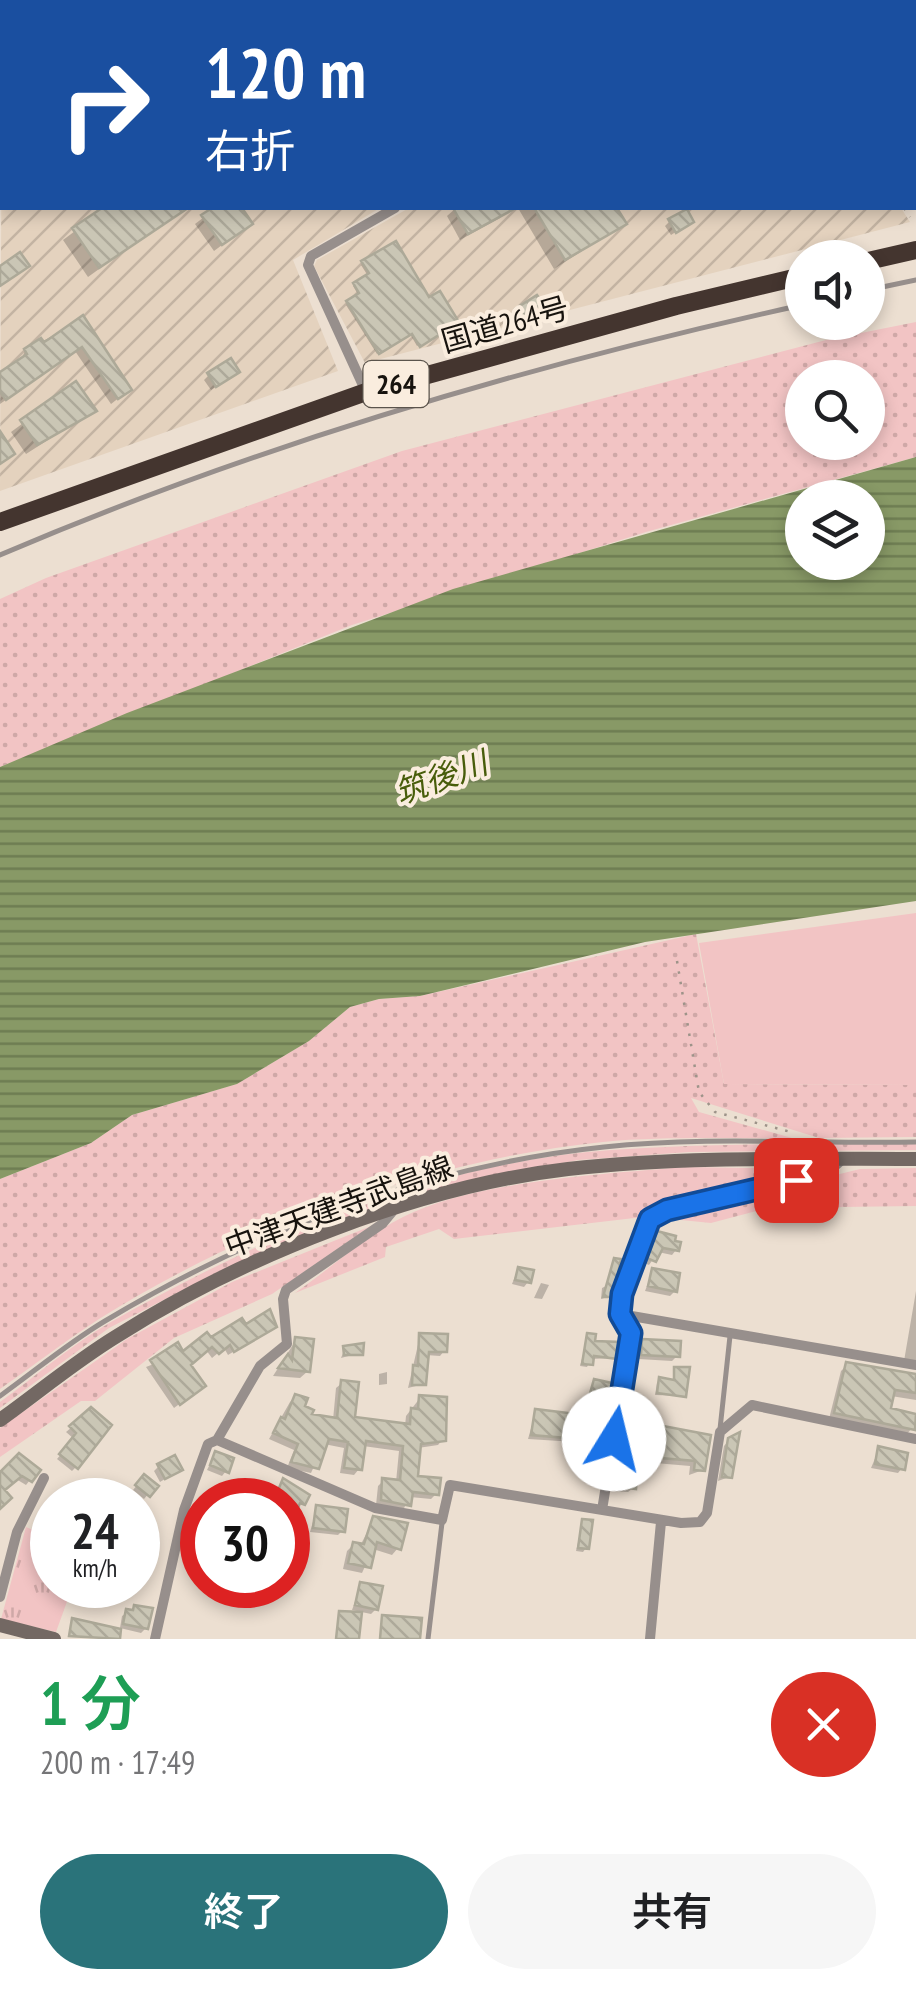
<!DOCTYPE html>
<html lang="ja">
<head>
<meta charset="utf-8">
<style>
	body { margin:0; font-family:"PT Sans Narrow","Noto Sans JP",sans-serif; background:#f6f6f6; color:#202124; height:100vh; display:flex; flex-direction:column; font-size:38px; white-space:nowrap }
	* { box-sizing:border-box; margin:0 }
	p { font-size:32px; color:#757577 }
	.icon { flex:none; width:55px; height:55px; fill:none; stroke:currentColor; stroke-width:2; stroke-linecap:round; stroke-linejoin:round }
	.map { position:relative; height:1639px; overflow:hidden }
	.sheet { display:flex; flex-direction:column; background:#fff; flex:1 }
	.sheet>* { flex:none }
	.banner { position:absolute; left:0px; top:0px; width:918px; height:210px; box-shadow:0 5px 15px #0003; background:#1a4fa0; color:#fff; overflow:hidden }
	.tools { position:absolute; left:785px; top:240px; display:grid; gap:20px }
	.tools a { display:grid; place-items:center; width:100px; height:100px; border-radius:50%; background:#fff; box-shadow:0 5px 15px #0003; font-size:50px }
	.speed { position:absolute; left:30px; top:1478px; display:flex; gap:20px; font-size:50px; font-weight:700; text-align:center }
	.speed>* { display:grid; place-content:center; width:130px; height:130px; border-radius:50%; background:#fff; box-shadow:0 5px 15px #0003; line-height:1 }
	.speed small { font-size:25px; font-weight:400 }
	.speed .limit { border:15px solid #d22; background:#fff; color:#111 }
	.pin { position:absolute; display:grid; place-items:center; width:85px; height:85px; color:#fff; margin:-42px; border-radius:20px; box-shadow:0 5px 15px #0006 }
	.me { position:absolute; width:110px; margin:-55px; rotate:9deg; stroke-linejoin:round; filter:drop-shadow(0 0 8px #0008) }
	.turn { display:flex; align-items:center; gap:35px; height:210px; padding:0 40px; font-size:45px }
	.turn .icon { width:130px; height:130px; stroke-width:2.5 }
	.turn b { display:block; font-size:70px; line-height:85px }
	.round { display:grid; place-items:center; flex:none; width:105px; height:105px; border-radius:52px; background:#f6f6f6 }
	.head { display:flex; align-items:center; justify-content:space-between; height:170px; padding:0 40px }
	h1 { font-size:60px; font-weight:600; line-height:75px; color:#1e9e55 }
	.action { display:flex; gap:20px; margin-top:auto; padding:20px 40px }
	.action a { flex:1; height:115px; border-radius:60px; background:#2a737a; color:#fff; font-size:40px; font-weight:600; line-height:115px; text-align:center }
	.action a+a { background:#f6f6f6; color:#202124 }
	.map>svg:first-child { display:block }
	.industrial { fill:url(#industrial-furrows) }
	.grass { fill:url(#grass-dots); fill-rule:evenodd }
	.park { fill:url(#park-tufts) }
	.pitch { fill:#f2c4c4 }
	.water { fill:url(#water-rules); fill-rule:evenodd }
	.shadow { fill:#0003 }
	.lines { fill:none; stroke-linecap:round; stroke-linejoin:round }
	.river { stroke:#896; stroke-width:22 }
	.building { fill:url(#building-back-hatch); stroke:#ada998; stroke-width:2.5 }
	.path { stroke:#9d9389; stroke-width:2.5; stroke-dasharray:2.5 8; stroke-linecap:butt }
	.lane { stroke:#978f8c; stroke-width:5 }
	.street { stroke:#978f8c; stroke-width:10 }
	.secondary { stroke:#736863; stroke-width:14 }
	.highway { stroke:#44352f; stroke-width:18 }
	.route-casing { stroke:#114b97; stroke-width:25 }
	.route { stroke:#1a73e8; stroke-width:18 }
	.labels { text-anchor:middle; stroke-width:8; stroke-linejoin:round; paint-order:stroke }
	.shield { fill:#faedde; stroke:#5b544c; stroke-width:2.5 }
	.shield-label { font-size:28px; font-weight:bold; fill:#17130e }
	.street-label { font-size:30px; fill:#17130e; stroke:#faedde }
	.water-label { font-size:32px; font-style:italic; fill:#485d0b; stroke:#faedde }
</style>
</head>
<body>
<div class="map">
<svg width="916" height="1639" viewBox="0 0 916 1639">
	<defs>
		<pattern id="industrial-furrows" width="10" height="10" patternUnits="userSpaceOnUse" patternTransform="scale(2.5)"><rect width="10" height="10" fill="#e4d2be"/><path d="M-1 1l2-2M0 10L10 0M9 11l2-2" fill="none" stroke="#c3b3a2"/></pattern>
		<pattern id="grass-dots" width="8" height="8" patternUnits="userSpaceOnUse" patternTransform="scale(2.5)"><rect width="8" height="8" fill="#f2c4c4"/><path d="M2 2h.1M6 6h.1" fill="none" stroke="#cfa8a7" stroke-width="1.8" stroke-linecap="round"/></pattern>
		<pattern id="park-tufts" width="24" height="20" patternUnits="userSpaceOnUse" patternTransform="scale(2.5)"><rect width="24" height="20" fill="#f2c4c4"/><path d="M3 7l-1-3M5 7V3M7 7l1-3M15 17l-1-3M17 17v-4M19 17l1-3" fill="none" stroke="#cfa8a7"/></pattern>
		<pattern id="water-rules" width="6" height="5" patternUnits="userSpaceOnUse" patternTransform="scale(2.5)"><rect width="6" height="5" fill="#896"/><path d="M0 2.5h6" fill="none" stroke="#6e7c52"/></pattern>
		<pattern id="building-back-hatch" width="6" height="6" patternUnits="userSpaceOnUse" patternTransform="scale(2.5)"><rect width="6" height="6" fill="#cac6b5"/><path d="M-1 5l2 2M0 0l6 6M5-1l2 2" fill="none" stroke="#ada99a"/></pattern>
	</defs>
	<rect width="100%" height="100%" fill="#ecdfd1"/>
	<path class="industrial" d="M59,0H295L297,2H55Z
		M2,38V208H380L293,260L338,371L0,491Z
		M409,208H901L910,222L365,363L314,266L317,260Z"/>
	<path class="grass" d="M916,322V457L646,532L352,625L0,767V599L46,578L402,451L826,340ZM802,378H868V442H802Z
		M696,934L724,1084L916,1085V1137L819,1138L691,1098L699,1112L792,1138C730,1139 665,1136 603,1142C429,1160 247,1226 99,1319C65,1341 33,1366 0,1389V1179L91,1143L132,1115L237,1084L309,1041L350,1007L379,999L420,996Z
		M916,1143V1150L689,1152L578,1160L467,1182L222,1270L109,1328L0,1408V1402C36,1376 72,1344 111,1322C262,1236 436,1162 611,1150C712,1143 815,1144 916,1143Z
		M685,1167L825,1169L651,1208L643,1217L454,1239L439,1229L386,1247L385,1257L295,1293C330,1269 365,1236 403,1217C475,1181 604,1174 685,1167Z
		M916,1168V1206L768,1208L711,1223L661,1218L860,1169Z
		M371,1226L272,1294L174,1338L95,1401H81L0,1457V1428L127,1339L232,1282Z"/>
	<path class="park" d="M26,1527L52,1538V1585H73L56,1632L1,1619Z"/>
	<path class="pitch" d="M916,913V1085L724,1084L699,943Z"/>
	<path class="water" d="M916,457V901L645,942L420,996L379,999L350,1007L309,1041L237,1084L132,1115L91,1143L0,1179V767L127,713L453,589ZM802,498H868V562H802Z"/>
	<path class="shadow" d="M228,0H252L254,2H225Z
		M550,0H571L573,2H552Z
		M605,0H678L679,2H606Z
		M2,58V147L0,144Z
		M106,208H180L181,210L88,277L63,240Z
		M216,208H239L250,224L214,251L195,224Z
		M505,208L500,218L460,240L447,216L456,208Z
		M518,208H614L624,224L554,269Z
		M670,221L691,222L671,235L665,226Z
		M396,244L428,301L456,322L417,346L410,334L377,354L346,305L359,296L353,286L368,276L361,265Z
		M83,319L129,390L111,404L75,351L0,404V375L21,360L25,351Z
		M209,375L232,376L211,390L204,380Z
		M75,385L93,411L26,454L11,432Z
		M653,1233L676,1250L672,1255L658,1252L649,1265L639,1261Z
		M615,1260L611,1296L601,1299L602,1288L608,1285Z
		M518,1269L528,1282L524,1287L512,1284Z
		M653,1270L675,1291L670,1296L645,1291Z
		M541,1283L549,1285L542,1299L534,1298Z
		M916,1291V1365L904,1361Z
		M274,1327L228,1355L224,1348L212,1358L206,1350L188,1365L198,1390L174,1408L146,1367L245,1328Z
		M420,1336L444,1351L440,1356L426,1355L424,1384L408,1388Z
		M588,1336L592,1344L616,1358L591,1359L587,1367L580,1366Z
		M296,1340L308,1371L300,1378L273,1376Z
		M643,1342L677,1356L672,1361L638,1359Z
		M345,1348L360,1353L341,1358Z
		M847,1365L916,1376V1400L891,1396L888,1410L912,1428L906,1435L829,1419L841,1371Z
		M676,1370L683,1396L655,1395L657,1383L672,1382Z
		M387,1372V1384L379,1385V1374Z
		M595,1382V1463L591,1468L571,1465L575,1442L528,1439L536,1411L581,1417Z
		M342,1383L353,1419L405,1426L406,1416L420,1398L443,1439L438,1445L418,1448L415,1478L436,1494L431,1499L410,1497L403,1510L376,1505L378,1486L383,1481L396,1482L399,1451L363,1446L359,1469L354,1475L340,1473L344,1448L324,1444L311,1473L287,1468L294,1450L269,1439L290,1402L296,1396L309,1416L333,1420L336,1388Z
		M91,1411L76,1467L72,1471L57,1459L74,1439L66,1432Z
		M627,1422L708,1437L703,1470L689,1475L690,1466L655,1463L656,1453L618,1447L621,1428Z
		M729,1440V1477L718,1481L724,1446Z
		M879,1449L902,1468L898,1473L871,1468Z
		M215,1454L226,1471L222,1476L207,1470Z
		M20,1457L30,1480L26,1485L16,1479L2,1491L0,1506V1477Z
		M159,1466L180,1470L160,1482L154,1471Z
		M621,1467L633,1488L628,1492L614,1491Z
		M144,1477L155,1486L144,1499L133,1490Z
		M317,1508L342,1531L338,1535L310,1532Z
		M374,1519L398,1548L392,1555L373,1549L362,1573L343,1569L347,1551L353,1545L360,1546Z
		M583,1521L586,1548L583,1552L576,1551Z
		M361,1584L376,1609L371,1614L352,1610Z
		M135,1607L146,1628L141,1633L120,1628L122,1616Z"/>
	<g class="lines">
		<path class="river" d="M0,1L2,0"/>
	</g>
	<path class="building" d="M102,208H188L99,268L72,228Z
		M212,208H242L253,224L222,245L201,215Z
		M453,208H516L468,234Z
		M534,208H617L627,224L565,260Z
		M687,209L694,222L676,233L668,219Z
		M396,241L429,297L440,291L459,322L420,347L412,334L379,354L346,301L359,293L353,283L369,273L361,261Z
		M20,252L30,266L0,286V266Z
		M537,295L543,303L520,318L515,309Z
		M83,315L132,390L118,399L82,347L6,400L0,392V372L27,354L24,349L41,338L44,342L49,339Z
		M231,358L240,372L216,387L207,373Z
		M76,381L97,411L37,445L20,420Z
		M0,431L15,454L0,464Z
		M653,1230L676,1236L675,1241L681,1242L679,1251L663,1248L656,1262L642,1256Z
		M614,1258L621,1259L613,1297H603Z
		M518,1267L534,1270L531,1283L515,1280Z
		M652,1268L680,1273L677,1292L648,1286Z
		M270,1309L277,1327L234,1352L230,1345L219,1354L212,1347L191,1365L206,1386L180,1405L150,1360L178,1342L183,1351L207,1332L211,1337L242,1318L246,1324Z
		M419,1333L448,1334L447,1352H429L426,1385H412L413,1365L418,1366Z
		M587,1333L596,1334L595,1341L621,1342L618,1359L594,1356L593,1365L582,1364Z
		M295,1337L314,1339L310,1372L278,1368L288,1354L292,1360Z
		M642,1339L681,1341L680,1357L641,1355Z
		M364,1343L363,1355H344L343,1346Z
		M846,1362L916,1374V1393L895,1390L891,1408L916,1414L915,1430L834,1413Z
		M674,1367H690L686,1397L657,1393L659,1377L674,1380Z
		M594,1379L612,1383L598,1465L574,1461L578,1439L531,1435L535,1409L584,1415Z
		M341,1380L359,1382L355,1417L410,1424L411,1408L418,1409L419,1395L447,1397L446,1441L421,1444L418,1476L441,1478L439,1495L413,1492L411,1506L381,1500L382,1478L400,1480L403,1446L366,1441L362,1470L344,1468L348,1442L329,1439L319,1469L291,1462L298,1444L273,1433L281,1417L285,1419L295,1394L308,1398L305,1406L314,1410L312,1414L337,1418Z
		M91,1407L112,1425L78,1469L59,1454L76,1433L69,1426Z
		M626,1419L711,1435L705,1471L694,1470L695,1461L660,1458L661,1447L622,1442Z
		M740,1432L732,1478L722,1477L728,1438Z
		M878,1446L908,1453L905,1470L875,1464Z
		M215,1451L234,1458L229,1473L210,1465Z
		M19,1453L41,1470L32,1482L22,1476L5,1490L12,1498L0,1509V1472Z
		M175,1455L183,1470L165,1479L157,1464Z
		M620,1464L638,1466L636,1489L618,1487Z
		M144,1474L159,1486L150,1497L135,1485Z
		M283,1478L310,1495L305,1505L300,1503L288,1532V1500H240L249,1481L277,1493Z
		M316,1505L348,1509L345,1532L313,1528Z
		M373,1516L408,1523L401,1550L377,1542L371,1568L348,1563L353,1542L364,1544Z
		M582,1519L593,1520L589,1549L578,1548Z
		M360,1582L383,1586L378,1610L355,1605Z
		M134,1605L153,1608L148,1629L123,1624L126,1609L133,1610Z
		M339,1611L362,1612L359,1639H336Z
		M382,1615L422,1618L420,1639H380Z
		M72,1618L121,1629L120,1639L69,1636Z"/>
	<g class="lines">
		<path class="path" d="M691,0L693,2
			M831,0L833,2
			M915,31H916
			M904,208L910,217
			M677,961L699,1092L715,1112L791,1132"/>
		<path class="lane" d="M868,290L916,280
			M0,555C257,445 530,365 802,305
			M0,1396C35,1371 68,1343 105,1321C255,1231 430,1165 604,1147C707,1136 813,1144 916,1142
			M720,1429L730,1336
			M428,1639L442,1523"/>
		<path class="street" d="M304,0L306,2
			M536,0L537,2
			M748,2L752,0
			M366,392L308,265L311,256L395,208
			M620,1314L916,1365
			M217,1440L375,1508L442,1520L450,1485L681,1523L700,1522L707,1513L720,1432L752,1405L916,1439
			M602,1510L631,1333C608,1306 633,1247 649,1219L667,1209L828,1172L843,1159
			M0,1597L17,1532L44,1478
			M155,1639L184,1510L208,1444L217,1440L260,1366L287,1344L283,1299L286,1290L382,1224L392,1212
			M650,1639L661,1522"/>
		<path class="secondary" d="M19,0L21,2
			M43,2L46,0
			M0,31L2,29
			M0,1420C39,1392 76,1361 117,1336C243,1256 420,1186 568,1169C684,1156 800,1159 916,1159
			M0,1625L54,1639"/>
		<path class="highway" d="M868,261L916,250
			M0,522L366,392L676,306L802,276"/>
	</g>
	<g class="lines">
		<g class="route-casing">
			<path id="route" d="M614,1439L631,1333L620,1314L622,1294L650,1219L667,1210L796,1180"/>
		</g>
		<use href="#route" class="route"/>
	</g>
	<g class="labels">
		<rect class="shield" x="363.5" y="361" width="65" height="46" rx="8"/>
		<g class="shield-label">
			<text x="396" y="394">264</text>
		</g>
		<g class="street-label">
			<text transform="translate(505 325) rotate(-16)" y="10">国道264号</text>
			<text transform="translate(339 1207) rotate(-20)" y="10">中津天建寺武島線</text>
		</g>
		<g class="water-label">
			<text transform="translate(441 778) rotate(-20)" y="11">筑後川</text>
		</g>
	</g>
</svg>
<div class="tools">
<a><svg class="icon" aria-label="sound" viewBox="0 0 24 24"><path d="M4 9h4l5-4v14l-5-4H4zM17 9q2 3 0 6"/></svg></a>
<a><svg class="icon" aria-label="search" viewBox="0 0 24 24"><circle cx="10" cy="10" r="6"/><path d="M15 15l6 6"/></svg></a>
<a><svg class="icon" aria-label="layers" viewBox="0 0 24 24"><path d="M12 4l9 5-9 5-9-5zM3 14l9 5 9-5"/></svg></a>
</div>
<div class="speed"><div>24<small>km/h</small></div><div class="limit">30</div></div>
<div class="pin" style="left:796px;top:1180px;background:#d93025"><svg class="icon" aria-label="arrive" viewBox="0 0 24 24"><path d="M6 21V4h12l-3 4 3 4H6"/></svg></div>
<svg class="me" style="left:614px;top:1439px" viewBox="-20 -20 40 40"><circle r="19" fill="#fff"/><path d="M0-13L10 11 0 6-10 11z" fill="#1a73e8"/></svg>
<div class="banner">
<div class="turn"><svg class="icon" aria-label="right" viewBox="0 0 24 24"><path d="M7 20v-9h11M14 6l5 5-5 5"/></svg><div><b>120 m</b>右折</div></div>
</div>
</div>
<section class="sheet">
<div class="head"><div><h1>1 分</h1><p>200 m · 17:49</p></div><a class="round" style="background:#d93025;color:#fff"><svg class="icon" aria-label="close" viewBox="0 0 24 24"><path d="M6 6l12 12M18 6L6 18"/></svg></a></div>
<div class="action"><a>終了</a><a>共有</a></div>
</section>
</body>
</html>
